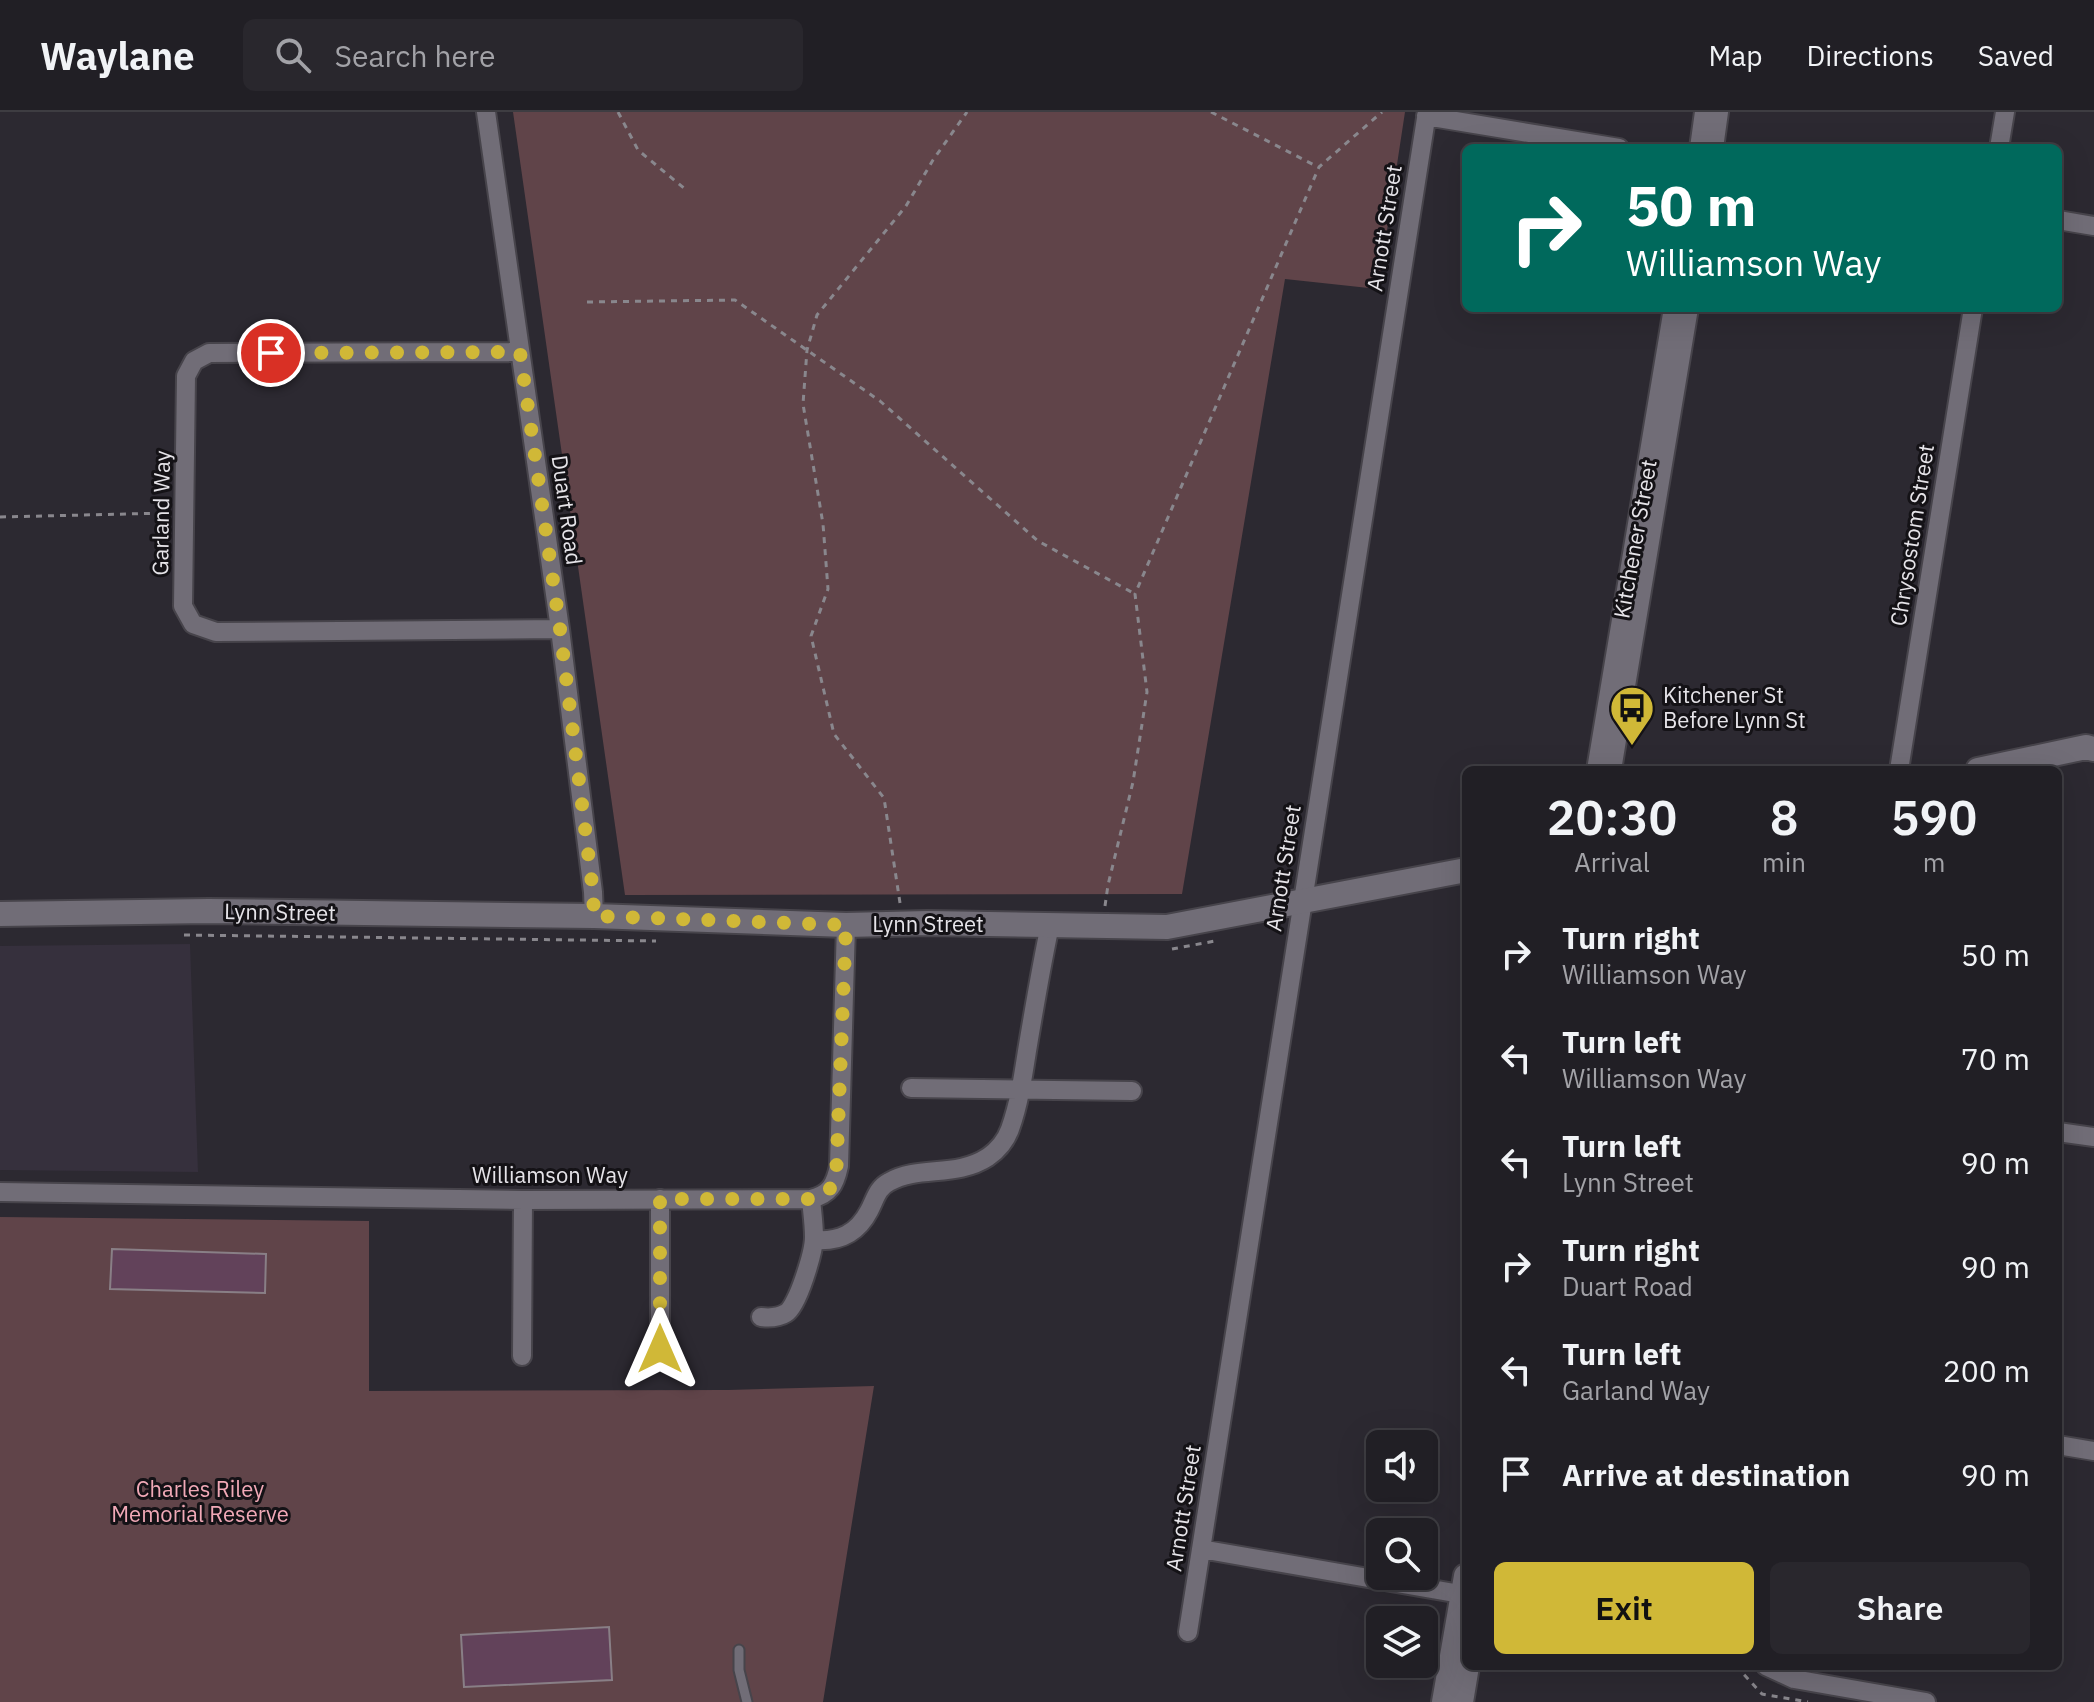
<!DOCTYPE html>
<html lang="en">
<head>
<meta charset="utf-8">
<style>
	body { margin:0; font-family:"IBM Plex Sans",sans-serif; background:#29272d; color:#f1f3f6; height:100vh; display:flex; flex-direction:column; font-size:30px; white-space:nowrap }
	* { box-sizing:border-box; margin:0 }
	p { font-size:26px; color:#a2a2a7 }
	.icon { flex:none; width:44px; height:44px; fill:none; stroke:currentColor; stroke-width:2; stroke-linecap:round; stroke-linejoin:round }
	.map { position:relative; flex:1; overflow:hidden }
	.sheet { position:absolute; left:1462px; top:654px; width:600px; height:904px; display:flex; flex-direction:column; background:#211f25; border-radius:12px; box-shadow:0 8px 32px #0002,0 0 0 2px #3e3d42 }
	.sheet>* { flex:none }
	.top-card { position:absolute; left:1462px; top:32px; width:600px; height:168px; border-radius:12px; box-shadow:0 8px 32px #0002,0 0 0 2px #3e3d42; background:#00695c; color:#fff; overflow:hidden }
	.controls { position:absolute; left:1366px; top:1318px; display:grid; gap:16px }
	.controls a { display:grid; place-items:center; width:72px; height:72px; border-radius:12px; background:#211f25; box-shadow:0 8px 32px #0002,0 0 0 2px #3e3d42; font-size:40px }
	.pin { position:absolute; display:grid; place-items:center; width:68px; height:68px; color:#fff; margin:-34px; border:4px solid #fff; border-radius:50%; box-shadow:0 2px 8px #0007 }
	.me { position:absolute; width:88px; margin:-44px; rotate:0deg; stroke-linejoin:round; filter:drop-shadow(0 0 6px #0008) }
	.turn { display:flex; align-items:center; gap:28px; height:168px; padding:0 32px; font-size:36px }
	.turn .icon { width:104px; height:104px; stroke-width:2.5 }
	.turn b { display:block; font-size:56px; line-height:68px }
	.eta { display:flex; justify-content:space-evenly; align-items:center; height:136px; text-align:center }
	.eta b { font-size:48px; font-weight:600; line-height:56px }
	.button { display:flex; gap:16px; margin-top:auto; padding:16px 32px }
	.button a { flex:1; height:92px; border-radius:12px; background:#d0b837; color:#111; font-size:32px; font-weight:600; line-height:92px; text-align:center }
	.button a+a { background:#29272d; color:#f1f3f6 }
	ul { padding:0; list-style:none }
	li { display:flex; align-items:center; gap:24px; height:104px; padding:0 32px }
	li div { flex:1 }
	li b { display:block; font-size:30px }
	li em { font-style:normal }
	header { display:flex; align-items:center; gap:48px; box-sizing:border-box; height:112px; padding:0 40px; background:#211f25; border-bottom:2px solid #3e3d42 }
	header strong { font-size:38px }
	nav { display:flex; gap:44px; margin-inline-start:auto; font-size:28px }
	.search { width:560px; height:72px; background:#29272d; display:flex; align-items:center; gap:20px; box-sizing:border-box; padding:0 28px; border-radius:12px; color:#a2a2a7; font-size:30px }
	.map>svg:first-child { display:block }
	.built { fill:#36303d }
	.green { fill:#604449 }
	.building { fill:#62425a; stroke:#897f86; stroke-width:2 }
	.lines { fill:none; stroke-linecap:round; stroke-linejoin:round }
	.lane-casing { stroke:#47444b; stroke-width:13 }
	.street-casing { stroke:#47444b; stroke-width:22 }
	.secondary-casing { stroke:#47444b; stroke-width:28 }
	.path { stroke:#89878d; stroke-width:3; stroke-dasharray:6 6; stroke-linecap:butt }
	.lane { stroke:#716d77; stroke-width:9 }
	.street { stroke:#716d77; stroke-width:18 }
	.secondary { stroke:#716d77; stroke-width:24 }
	.route { stroke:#d0b837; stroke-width:14; stroke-dasharray:0 25.2 }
	.labels { text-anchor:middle; stroke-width:6; stroke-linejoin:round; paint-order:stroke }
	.street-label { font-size:22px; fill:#e6e4e9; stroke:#141216 }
	.poi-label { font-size:22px; fill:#e6e4e9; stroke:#141216; text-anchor:start }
	.park-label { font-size:22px; fill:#f1a9b7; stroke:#141216 }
</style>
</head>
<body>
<header>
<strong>Waylane</strong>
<div class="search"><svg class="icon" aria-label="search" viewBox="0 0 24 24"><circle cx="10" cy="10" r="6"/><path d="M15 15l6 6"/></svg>Search here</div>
<nav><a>Map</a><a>Directions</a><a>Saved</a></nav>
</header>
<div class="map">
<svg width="2094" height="1590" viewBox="0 0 2094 1590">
	<rect width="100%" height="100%" fill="#2c2931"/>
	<path class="built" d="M190,832L198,1060L0,1058V834Z"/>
	<path class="green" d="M513,0H1405L1378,177L1285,167L1182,782L625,783Z
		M0,1105L369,1109V1279L728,1278L874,1274L823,1590H0Z"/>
	<path class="building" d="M112,1137L266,1142L265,1181L110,1177Z
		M609,1515L612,1568L464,1575L461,1523Z"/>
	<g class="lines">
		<g class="lane-casing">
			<path id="lane" d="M739,1538V1558L747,1590"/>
		</g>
		<g class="street-casing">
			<path id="street" d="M486,0L560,517L593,780L594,804
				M1426,4L1619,36
				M1699,36L1704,0
				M1714,36L1719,0
				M1999,36L2005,0
				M2058,108L2094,114
				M520,240L209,241L194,249L186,264L183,494L193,512L216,520L560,517
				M1596,658L1673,196
				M1612,658L1689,196
				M1899,658L1973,196
				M911,976L1132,979
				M2058,1020L2094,1025
				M0,1080L523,1088L811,1087C830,1082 835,1073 839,1054L846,813
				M814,1128C839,1130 857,1122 869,1099C875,1088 877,1076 889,1070C919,1053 956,1066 988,1045C998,1038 1006,1028 1010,1017C1019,992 1023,965 1027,939C1034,897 1041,855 1050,813
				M761,1205C770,1206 778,1206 786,1201C798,1194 814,1139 814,1125C814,1112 812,1099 811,1087
				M660,1237V1087
				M522,1244L523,1088
				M2058,1333L2094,1339
				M1201,1437L1466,1483
				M1188,1520L1427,0
				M1766,1554L1794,1567L1926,1590"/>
		</g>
		<g class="secondary-casing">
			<path id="secondary" d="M1978,658L2086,635L2094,637
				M0,802L209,799L594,804L846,813L928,811L1167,815L1466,758
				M1444,1590L1466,1464
				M1461,1590L1467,1554"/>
		</g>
		<path class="path" d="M618,0L638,38L685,77
			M1211,0L1318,55
			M587,190L735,188L880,289L1038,429L1135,482
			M0,405L168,401
			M900,791L884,686L834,622L811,524L828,477L823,412L803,292L807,238L817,203L906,94L933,48L967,0
			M1105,794L1108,773L1133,670L1147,580L1135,482L1319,55L1382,0
			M184,823L656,829
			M1172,837L1215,829
			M1736,1554L1762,1582L1808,1590"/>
		<use href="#lane" class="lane"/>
		<use href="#street" class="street"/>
		<use href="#secondary" class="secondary"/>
	</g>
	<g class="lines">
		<path class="route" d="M271,241L520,240L560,517L593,780L594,804L846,813L836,1067C830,1079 824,1084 811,1087H660V1237"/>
	</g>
	<defs>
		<g id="bus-pin" transform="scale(2.3)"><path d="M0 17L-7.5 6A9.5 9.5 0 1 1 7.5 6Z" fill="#d0b837" stroke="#141216"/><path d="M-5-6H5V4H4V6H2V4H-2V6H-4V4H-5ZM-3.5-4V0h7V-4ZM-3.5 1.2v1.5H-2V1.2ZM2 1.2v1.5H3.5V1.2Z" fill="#111"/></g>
	</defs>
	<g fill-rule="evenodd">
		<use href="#bus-pin" x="1632" y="596"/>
	</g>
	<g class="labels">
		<g class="street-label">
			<text transform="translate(1384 116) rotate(-81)" y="8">Arnott Street</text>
			<text transform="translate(567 398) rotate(82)" y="8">Duart Road</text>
			<text transform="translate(161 401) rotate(-89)" y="8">Garland Way</text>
			<text transform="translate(1912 423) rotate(-81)" y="8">Chrysostom Street</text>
			<text transform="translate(1635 427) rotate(-80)" y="8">Kitchener Street</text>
			<text transform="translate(1283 756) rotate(-81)" y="8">Arnott Street</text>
			<text transform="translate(280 800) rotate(1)" y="8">Lynn Street</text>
			<text x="928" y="820">Lynn Street</text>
			<text x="550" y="1071">Williamson Way</text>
			<text transform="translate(1183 1396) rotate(-81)" y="8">Arnott Street</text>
		</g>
		<g class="poi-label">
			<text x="1663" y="591">Kitchener St<tspan x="1663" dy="25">Before Lynn St</tspan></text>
		</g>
		<g class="park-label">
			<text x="200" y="1385">Charles Riley<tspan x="200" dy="25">Memorial Reserve</tspan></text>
		</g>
	</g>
</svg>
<div class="controls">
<a><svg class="icon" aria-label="sound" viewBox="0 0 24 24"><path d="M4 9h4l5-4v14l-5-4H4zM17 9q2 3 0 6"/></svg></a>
<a><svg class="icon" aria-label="search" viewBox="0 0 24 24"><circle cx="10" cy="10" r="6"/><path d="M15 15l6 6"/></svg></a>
<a><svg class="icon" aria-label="layers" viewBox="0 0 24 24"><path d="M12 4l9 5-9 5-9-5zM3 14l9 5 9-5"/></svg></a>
</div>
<div class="pin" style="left:271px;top:241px;background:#d93025"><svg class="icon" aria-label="arrive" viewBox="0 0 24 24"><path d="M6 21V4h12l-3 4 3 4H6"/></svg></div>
<svg class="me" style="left:660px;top:1237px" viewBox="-20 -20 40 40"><path d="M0-17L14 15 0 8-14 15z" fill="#d0b837" stroke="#fff" stroke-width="4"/></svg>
<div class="top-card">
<div class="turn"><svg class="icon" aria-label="right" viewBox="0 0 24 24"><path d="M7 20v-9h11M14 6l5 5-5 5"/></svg><div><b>50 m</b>Williamson Way</div></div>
</div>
<section class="sheet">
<div class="eta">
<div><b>20:30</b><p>Arrival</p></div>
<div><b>8</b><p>min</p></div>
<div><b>590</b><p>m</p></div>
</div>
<ul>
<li><svg class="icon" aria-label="right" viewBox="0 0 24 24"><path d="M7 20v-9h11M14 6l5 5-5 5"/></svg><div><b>Turn right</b><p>Williamson Way</p></div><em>50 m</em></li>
<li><svg class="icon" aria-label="left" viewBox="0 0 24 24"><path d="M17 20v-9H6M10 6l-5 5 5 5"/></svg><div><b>Turn left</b><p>Williamson Way</p></div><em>70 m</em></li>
<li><svg class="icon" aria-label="left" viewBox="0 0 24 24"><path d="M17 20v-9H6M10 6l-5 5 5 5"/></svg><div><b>Turn left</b><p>Lynn Street</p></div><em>90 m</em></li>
<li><svg class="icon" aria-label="right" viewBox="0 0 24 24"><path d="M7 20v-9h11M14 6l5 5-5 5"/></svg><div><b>Turn right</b><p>Duart Road</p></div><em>90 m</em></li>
<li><svg class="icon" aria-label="left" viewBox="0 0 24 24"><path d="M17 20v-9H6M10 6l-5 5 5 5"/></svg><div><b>Turn left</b><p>Garland Way</p></div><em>200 m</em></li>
<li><svg class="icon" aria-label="arrive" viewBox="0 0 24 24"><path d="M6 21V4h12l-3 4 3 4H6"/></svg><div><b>Arrive at destination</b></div><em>90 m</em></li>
</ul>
<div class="button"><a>Exit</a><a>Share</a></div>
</section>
</div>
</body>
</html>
